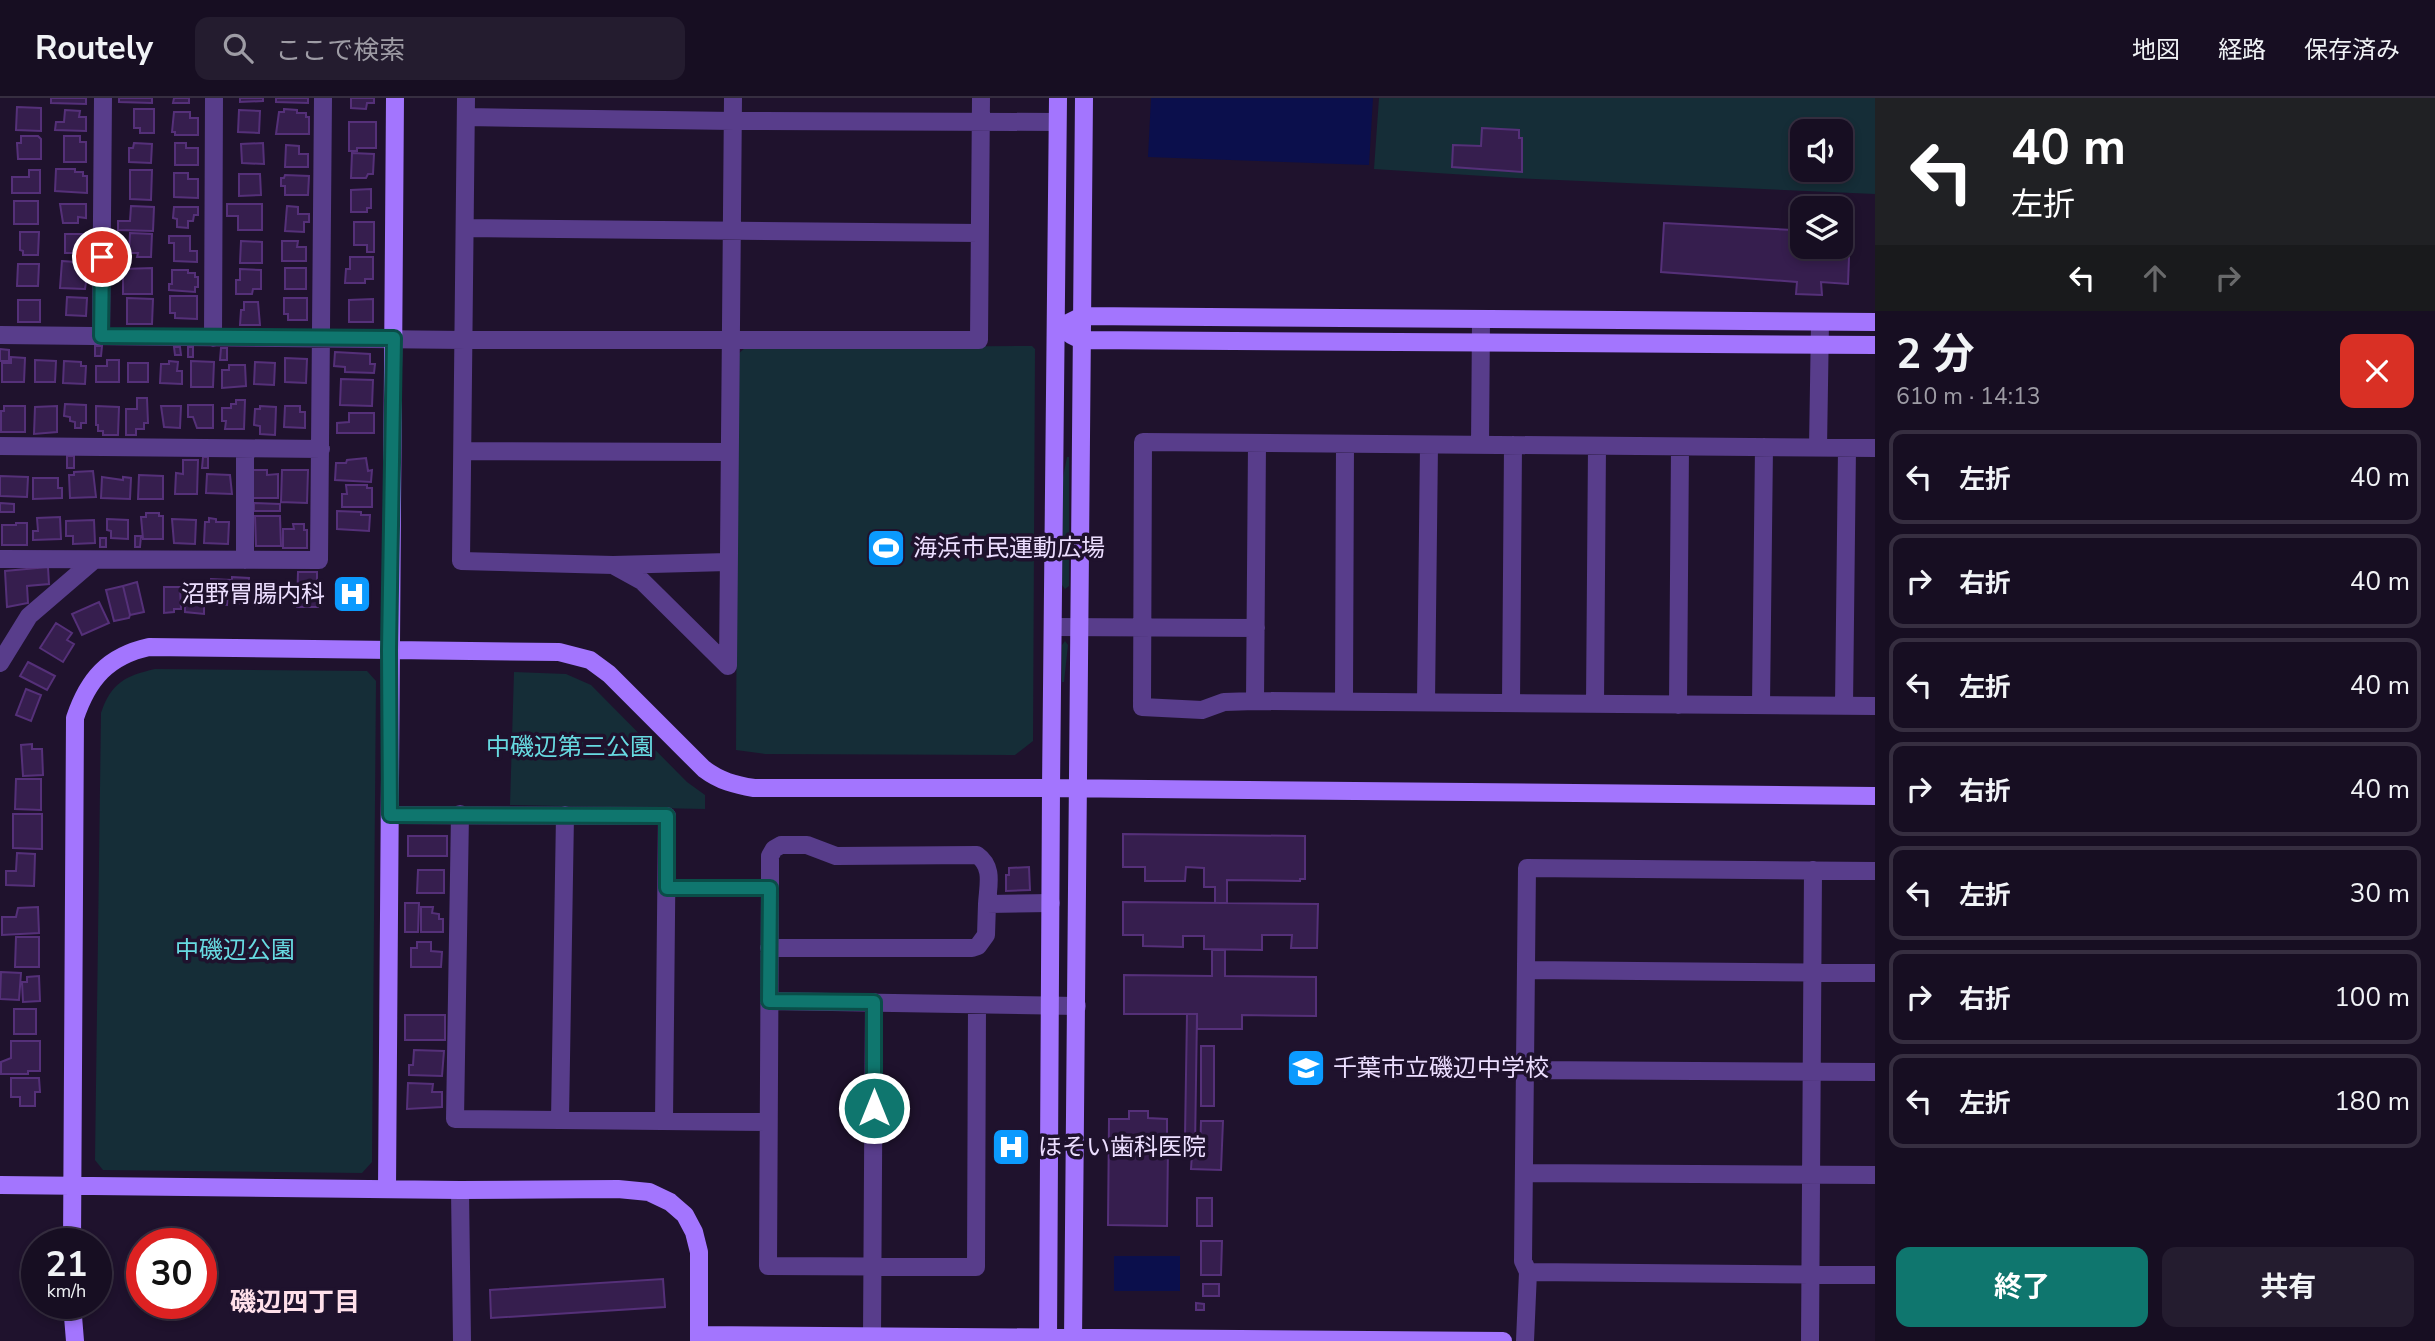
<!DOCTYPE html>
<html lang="ja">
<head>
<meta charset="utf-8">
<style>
	body { margin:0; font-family:"Nunito Sans","Noto Sans JP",sans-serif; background:#241c2f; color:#f1f3f6; height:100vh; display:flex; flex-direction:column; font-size:26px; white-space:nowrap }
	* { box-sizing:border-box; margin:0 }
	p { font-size:23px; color:#9e9ca5 }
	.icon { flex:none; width:38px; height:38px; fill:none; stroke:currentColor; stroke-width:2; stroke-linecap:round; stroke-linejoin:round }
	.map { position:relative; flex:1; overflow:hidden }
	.side { display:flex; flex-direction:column; background:#170e22; width:560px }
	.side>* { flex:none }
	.top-card { background:#202124; color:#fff; overflow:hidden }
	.tools { position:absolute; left:1790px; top:21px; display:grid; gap:14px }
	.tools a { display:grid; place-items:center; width:63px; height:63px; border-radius:14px; background:#170e22; box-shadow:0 4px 10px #0003,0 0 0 2px #362e40; font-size:35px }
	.speed { position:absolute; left:21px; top:1130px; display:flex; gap:14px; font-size:35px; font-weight:700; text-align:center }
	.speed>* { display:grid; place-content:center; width:91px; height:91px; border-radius:50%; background:#170e22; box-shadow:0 4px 10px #0003,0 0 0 2px #362e40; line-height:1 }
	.speed small { font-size:18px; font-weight:400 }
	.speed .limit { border:10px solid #d22; background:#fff; color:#111 }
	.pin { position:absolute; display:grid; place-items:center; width:60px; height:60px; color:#fff; margin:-30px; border:4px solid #fff; border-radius:50%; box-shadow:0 2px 7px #0007 }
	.me { position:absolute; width:77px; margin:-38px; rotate:0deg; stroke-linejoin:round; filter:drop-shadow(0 0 5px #0008) }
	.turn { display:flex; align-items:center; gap:24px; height:147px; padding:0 21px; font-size:32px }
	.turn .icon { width:91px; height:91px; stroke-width:2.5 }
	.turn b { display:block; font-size:49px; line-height:60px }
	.lanes { display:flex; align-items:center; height:66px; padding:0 21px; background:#0003; justify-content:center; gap:35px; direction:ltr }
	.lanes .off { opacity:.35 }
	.round { display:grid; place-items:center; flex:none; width:74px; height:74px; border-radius:14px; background:#241c2f }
	.head { display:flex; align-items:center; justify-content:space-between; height:119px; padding:0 21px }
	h1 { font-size:42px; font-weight:700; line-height:52px }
	.cta { display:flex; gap:14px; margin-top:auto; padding:14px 21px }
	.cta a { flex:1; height:80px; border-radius:14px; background:#0f766e; color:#fff; font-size:28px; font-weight:700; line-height:80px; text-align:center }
	.cta a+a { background:#241c2f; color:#f1f3f6 }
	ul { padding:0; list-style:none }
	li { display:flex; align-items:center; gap:21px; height:94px; margin:0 14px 10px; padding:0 7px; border:4px solid #362e40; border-radius:14px }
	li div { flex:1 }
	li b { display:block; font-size:26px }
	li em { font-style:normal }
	header { display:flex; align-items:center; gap:42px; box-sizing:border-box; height:98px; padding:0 35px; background:#170e22; border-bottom:2px solid #362e40 }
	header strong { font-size:33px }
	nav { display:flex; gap:38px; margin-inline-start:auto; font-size:24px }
	.search { width:490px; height:63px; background:#241c2f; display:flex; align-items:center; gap:18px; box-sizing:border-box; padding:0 24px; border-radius:14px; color:#9e9ca5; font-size:26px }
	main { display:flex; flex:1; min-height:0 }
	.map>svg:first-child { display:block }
	.green { fill:#152d37; fill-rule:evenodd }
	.water { fill:#0b0f4c }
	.building { fill:#361e4e; stroke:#553079; stroke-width:2 }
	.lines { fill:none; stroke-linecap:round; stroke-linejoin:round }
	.street { stroke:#583d8b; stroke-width:18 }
	.secondary { stroke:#a375fe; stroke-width:18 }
	.route-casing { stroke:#0a4d48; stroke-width:18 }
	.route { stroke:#0f766e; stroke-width:12 }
	.labels { text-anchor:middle; stroke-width:7; stroke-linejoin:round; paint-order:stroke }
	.poi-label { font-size:24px; fill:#ecdeff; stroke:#1f122d; text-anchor:start }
	.park-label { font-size:24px; fill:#67dae1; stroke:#1f122d }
	.neighbourhood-label { font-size:26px; font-weight:bold; fill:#ffe0ea; stroke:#1f122d }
</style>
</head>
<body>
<header>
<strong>Routely</strong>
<div class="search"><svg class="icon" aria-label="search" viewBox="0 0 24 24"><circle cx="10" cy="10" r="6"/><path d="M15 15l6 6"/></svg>ここで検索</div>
<nav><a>地図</a><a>経路</a><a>保存済み</a></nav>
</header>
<main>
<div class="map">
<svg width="1875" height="1243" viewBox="0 0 1875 1243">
	<rect width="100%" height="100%" fill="#1f122d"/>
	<path class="green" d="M1379,0H1875V96L1515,80L1374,71ZM1802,33H1841V72H1802Z
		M1032,248L1035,251L1033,643L1015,657L765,656L736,652L738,256L745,250Z
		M1067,359H1069V488L1065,491L1062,487L1063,379Z
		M1065,543L1068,547L1064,584H1062V547Z
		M155,571L367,573L376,583L372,1064L362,1075L103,1072L95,1062L101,615C111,585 125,578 155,571Z
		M514,574L566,576L591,587L687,684L705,697V711L510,707Z"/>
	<path class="water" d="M1151,0H1373L1369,67L1148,59Z
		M1114,1158H1180V1193H1114Z"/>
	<path class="building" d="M51,0H86V6L51,5Z
		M119,0H152V5L119,4Z
		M174,0H189V5H173Z
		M240,0H263V3L240,4Z
		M276,0H308V5L276,4Z
		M351,0H374V5H367L366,11L351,10Z
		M17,9L41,10V33L16,32Z
		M134,11H154V35H140V30H134Z
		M284,11L297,12V15H306V19H309V36H276L279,14H284Z
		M65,12L80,13L79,19H86V33L55,32L56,24H64Z
		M239,12L260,13L259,35L238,34Z
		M174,14H190V20H198V37H175V34H172Z
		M349,24H376V50H357V53H349Z
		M1482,30L1519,32V40H1522V74L1452,69L1453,47L1481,48Z
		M21,38H38L41,41V61H18L17,45H21Z
		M64,38H80V44H86V64H64Z
		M134,45L152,46L151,65L129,64V50H133Z
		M175,45H186V50H198V67H175Z
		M263,45L264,66L242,65L241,46Z
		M286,47L299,48V56H308V69H285Z
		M352,55L374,56L373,76H368L366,80H351Z
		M56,71H75V74H83V78H87V95L55,93Z
		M29,72H40V95H12V79H29Z
		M130,72H152L151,102L130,101Z
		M174,75H188V81H198V100L174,99Z
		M239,76H260L261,97L239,98Z
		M285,77L309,78L308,97H285V88H281V80H284Z
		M371,91V110H367V114H351V92Z
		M14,103H38V126H14Z
		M60,106H86V120L78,119V125H63Z
		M227,106H262V132H238V118H227Z
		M131,108L154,109L153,133L118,132V123H130Z
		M287,108L298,109V116H309V124H304V134L285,133Z
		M174,109H198V117H194L193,123H188V130L177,129V121L173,120Z
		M1793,118H1802V149H1841V133H1850L1848,186L1821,184L1822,197L1796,196L1797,184L1661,174L1664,125L1792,132Z
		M354,124H374V154H367V147H354Z
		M20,134H39L38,157H23V153L20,152Z
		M130,135L152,136L151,159H137L138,155H129Z
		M65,136H85V155H65Z
		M169,138H190V153H197V164L174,163V145H169Z
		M241,143L262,144V165H240Z
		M282,143H298L297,149H306V163H282Z
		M350,159H373V181H365V185H345L346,171H350Z
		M62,163L89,165L85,191L60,190Z
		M18,166H39L38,188H17Z
		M152,170V196H123V171Z
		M285,170H306V191H285Z
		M240,171L261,172V191H253L252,196H236V182H240Z
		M172,172H188V175H195V179H198V189H195V194L169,192V186H172Z
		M170,198H197V221L175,220V215H170Z
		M67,199L87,200L86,218L66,217Z
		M127,200L153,201L152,226H127Z
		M284,200H307V222H288V216H284Z
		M373,201V224H349V202Z
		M18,202H40V224H18Z
		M244,204H258L260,227H240L241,212H244Z
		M95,248H102L101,258H95Z
		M174,249H180L181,257H175Z
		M188,249H193V259H188Z
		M221,250H227V262H220Z
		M0,251L9,252V263H0Z
		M335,254L370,256V266H375L374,275L345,274V269L334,268Z
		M11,259L25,260L24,284H2V265H11Z
		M285,260L307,261L306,285L285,284Z
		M35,262L56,263L55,284H35Z
		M107,262H119V284H96V268H107Z
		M64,263L81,264V268H86L85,286L63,285Z
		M169,263L178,264L177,273H182V286L160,285L161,266H169Z
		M191,263L214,264L213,289H191Z
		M255,264L275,265L274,287L254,286Z
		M128,265H148V284H128Z
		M229,267H245L246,288L222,290V272H229Z
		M341,281L373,282L372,308L340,307Z
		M137,300H147L148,325H144V331H136V337H126V311H137Z
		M236,302H245L244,331H225L226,323H222V310H231V306H236Z
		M65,306L86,307V325H81V330H75V324L70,323V319L64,318Z
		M188,307H213V330H197L193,319H188Z
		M4,308H25V334H1V313H4Z
		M57,308V334L34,336L35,309Z
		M96,308L119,309L118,337H103V333H98V327H96Z
		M161,308H181L180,330L164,329Z
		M260,308L276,309L275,337L260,336V328L254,327L255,311H260Z
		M285,308H300V314H305V330L284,329Z
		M349,315H374V335H337V325L349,324Z
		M67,358H74V370H67Z
		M203,359H208V370H202Z
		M366,360L368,373L372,372L371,384L335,382L336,365H346L347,362Z
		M183,362H198L197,396H175L176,375L183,376Z
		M252,372H267V377L278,376V400H253Z
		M282,372H308L307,405L281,404Z
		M93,373L96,399L70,400L69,377H74V374Z
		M207,376L230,377L232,396L206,395Z
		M139,377L163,378V401H138Z
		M0,378L28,379L27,399L0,398Z
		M102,379L123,382V379L131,380L130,401L101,400Z
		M33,380H58V390H62V400L33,401Z
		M346,387H367V390H372V409H342V396H347Z
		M0,405L14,406V414H0Z
		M254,405L280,406V413H254Z
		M337,413L361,414V417H370L369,433L337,431Z
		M146,415H159V418H163V441H143L141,419H146Z
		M255,418H280L281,448H256Z
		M60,419L61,441L33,442V433H38L37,420Z
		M209,420L216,421V424H229L228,446L204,445L205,424H209Z
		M107,421L128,422V441L111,440V433L107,432Z
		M172,421L196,422L195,446L174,445Z
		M94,422L95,445L73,446V438H66V423Z
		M16,425H27V447H2V427H16Z
		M293,426H304V432H307V450H283V431H294Z
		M135,438H141L140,449H135Z
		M100,440H106V449H100Z
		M48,469L49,486L27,488L28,505L7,509L5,473Z
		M298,474H317V484H322V495H318V509H297Z
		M232,479L249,480L247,506L236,505L237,492H228L227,507L216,506L217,494L210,493L211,481L232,482Z
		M137,484L144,514L130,517L123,488Z
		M123,488L130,517L129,520L114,523L106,492Z
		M164,489H180L181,511H174V514L164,515Z
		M185,491H204V516L185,514Z
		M99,504L109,525L82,537L72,516Z
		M56,525L72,535L67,542L74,546L63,564L40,550Z
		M28,564L55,578L47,592L20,578Z
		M26,591L41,597L31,623L16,617Z
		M32,646V651H42L43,677L23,678L21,647Z
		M16,681H41V712L15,711Z
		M13,716H42V751L13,750Z
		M1123,736L1305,738V781H1300V783L1227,782V805H1215V789H1204V770L1186,769L1185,783H1145V769H1123Z
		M408,738H447V758H408Z
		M17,755L35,756L34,788L6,787V773H16Z
		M1029,769L1030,792L1006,793V777H1009V770Z
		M418,772H444V795H417Z
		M1123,804L1318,806L1317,850H1291L1292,837H1262V852L1204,851V838H1183V849L1143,848V837H1123Z
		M405,805H419L418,834H405Z
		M38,809L39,835L2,837V819H16L18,810Z
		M421,809H433L432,815L439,816V821H443V834H421Z
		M16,839H39V869H15Z
		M417,844H431V853L442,854L441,869H411V850H417Z
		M1212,852H1225V878L1316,879V918L1242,917V931H1197V916H1124V877L1212,878Z
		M1,874L21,875L19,902L0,901Z
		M39,878L40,903L23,904L22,884H27V879Z
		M14,911H36V936H14Z
		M1187,916H1197L1195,1049H1168L1167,1128L1108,1127L1109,1021H1129V1013H1148V1020L1167,1021V1038H1185Z
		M405,917H445V942H405Z
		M11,943H40V973H28V976H1V964L11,960Z
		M1201,948H1214V1008H1201Z
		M414,952L444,953L442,978L409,977V967H413Z
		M11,980H39L40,994H35V1008H20V999H11Z
		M408,985L433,986L432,994H442V1009L407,1011Z
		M1201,1023H1223L1221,1072L1191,1071L1192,1055L1200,1056Z
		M1197,1100H1212V1128H1197Z
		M1201,1143H1222L1221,1177H1201Z
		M663,1181L665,1209L491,1220L490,1192Z
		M1203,1186H1219V1198H1203Z
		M1196,1205L1204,1206V1212H1196Z"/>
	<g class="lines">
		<path class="street" d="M466,0L461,463L613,467L728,464
			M466,19L733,23L1057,24
			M465,130L979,135
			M0,237L464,242H979L981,0
			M101,238L103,0
			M213,240L214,0
			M1480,347L1481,222
			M0,348L321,351
			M1818,350L1820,224
			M1875,350L1143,344L1142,609L1202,612L1224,604L1255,603L1875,608
			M245,351V462
			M463,353L729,354
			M0,461L319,462L323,0
			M613,467L642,483L728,568L733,0
			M1054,529L1256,530
			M0,565L29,518L93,463
			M1255,603L1257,345
			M1344,604L1345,346
			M1426,604L1429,347
			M1511,605L1513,347
			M1595,606L1597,348
			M1678,607L1680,349
			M1761,607L1764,349
			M1844,608L1847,350
			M460,716L455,1021L768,1024
			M390,717L667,718L664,1023
			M667,790H770L768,1168L976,1169L977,907
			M770,790V758L774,751L781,747H807L836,758L977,757C994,769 988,787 987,806L1051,805
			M769,850H972L978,848L986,837L987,806
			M1526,872L1875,875
			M769,903L1077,908
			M1526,972L1875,974
			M560,1022L565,717
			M1525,1075L1875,1077
			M460,1092L462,1243
			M1528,1174L1875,1177
			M872,1239L874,904
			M1525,1243L1528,1174L1523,1163L1527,770L1875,773
			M1810,1243L1813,772"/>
		<path class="secondary" d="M1056,231L1082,218L1875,224
			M1071,237L1081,242L1875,247
			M0,1087L460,1092L618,1091L649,1094L670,1104L685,1117L694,1134L699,1154V1243
			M387,1090L395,0
			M72,1146L75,620C88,581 108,558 149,549L559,554L590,562L609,576L704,671C720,683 735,687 754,690H1051L1875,698
			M72,1206L75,1243
			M699,1237L1503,1243
			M1048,1243L1051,690L1058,0
			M1073,1243L1084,0"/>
	</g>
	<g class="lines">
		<g class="route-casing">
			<path id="route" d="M102,159L101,238L394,240L389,552L390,717L667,718V790H770L769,903L874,904V1010"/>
		</g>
		<use href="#route" class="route"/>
	</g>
	<defs>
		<g id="stadium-square" transform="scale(2.0125)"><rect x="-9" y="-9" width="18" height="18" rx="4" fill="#0b9afe" stroke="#1f122d"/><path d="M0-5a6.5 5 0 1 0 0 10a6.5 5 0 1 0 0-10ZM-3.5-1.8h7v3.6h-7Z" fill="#fff"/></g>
		<g id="hospital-square" transform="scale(2.0125)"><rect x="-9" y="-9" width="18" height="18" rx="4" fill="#0b9afe" stroke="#1f122d"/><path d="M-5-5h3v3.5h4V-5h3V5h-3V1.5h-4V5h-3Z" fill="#fff"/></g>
		<g id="school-square" transform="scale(2.0125)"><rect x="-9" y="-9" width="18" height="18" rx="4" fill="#0b9afe" stroke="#1f122d"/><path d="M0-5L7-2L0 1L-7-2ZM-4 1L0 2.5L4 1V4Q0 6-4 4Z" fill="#fff"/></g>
	</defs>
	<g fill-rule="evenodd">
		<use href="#stadium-square" x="886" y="450"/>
		<use href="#hospital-square" x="352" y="496"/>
		<use href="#school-square" x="1306" y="970"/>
		<use href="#hospital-square" x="1011" y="1049"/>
	</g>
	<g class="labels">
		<g class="poi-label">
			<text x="913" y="458">海浜市民運動広場</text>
			<text x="325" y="504" text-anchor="end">沼野胃腸内科</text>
			<text x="1333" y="978">千葉市立磯辺中学校</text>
			<text x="1038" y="1057">ほそい歯科医院</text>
		</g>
		<g class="park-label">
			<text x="570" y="657">中磯辺第三公園</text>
			<text x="235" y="860">中磯辺公園</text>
		</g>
		<g class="neighbourhood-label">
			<text x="295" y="1213">磯辺四丁目</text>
		</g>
	</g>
</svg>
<div class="tools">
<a><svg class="icon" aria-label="sound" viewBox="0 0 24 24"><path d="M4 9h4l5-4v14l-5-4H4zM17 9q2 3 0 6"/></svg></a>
<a><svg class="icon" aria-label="layers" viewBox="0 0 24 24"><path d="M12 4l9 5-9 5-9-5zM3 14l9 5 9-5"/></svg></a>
</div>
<div class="speed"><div>21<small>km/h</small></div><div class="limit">30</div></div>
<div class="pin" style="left:102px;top:159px;background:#d93025"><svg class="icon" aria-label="arrive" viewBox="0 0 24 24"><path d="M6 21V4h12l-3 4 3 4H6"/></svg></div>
<svg class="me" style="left:874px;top:1010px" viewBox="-20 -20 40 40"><circle r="17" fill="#0f766e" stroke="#fff" stroke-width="3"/><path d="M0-11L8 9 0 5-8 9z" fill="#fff"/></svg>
</div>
<section class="side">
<div class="top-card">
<div class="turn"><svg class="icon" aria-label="left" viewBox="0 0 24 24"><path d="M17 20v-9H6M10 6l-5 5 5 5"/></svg><div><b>40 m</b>左折</div></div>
<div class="lanes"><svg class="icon" aria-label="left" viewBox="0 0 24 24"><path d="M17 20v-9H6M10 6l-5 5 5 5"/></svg><svg class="icon off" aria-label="ahead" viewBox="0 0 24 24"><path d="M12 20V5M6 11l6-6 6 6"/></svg><svg class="icon off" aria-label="right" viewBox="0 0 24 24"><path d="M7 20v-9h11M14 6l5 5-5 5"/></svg></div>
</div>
<div class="head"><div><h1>2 分</h1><p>610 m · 14:13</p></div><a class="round" style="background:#d93025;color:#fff"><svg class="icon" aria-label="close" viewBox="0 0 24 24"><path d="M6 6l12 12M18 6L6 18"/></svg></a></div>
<ul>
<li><svg class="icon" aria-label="left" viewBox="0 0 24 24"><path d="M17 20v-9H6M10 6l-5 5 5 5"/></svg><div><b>左折</b></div><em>40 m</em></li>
<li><svg class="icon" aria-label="right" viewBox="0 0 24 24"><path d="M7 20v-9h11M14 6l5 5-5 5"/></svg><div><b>右折</b></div><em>40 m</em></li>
<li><svg class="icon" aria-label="left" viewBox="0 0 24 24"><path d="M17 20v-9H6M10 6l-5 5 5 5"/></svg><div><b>左折</b></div><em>40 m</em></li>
<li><svg class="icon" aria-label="right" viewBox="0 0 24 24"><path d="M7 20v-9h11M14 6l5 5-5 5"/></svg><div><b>右折</b></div><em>40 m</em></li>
<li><svg class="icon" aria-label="left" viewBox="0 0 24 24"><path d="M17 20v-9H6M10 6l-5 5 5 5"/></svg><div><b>左折</b></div><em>30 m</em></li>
<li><svg class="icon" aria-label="right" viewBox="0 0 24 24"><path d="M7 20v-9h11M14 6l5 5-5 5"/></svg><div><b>右折</b></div><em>100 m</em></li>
<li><svg class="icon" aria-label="left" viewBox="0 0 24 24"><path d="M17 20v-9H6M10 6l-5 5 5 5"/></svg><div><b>左折</b></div><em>180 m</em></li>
</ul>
<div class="cta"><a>終了</a><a>共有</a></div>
</section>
</main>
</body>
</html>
